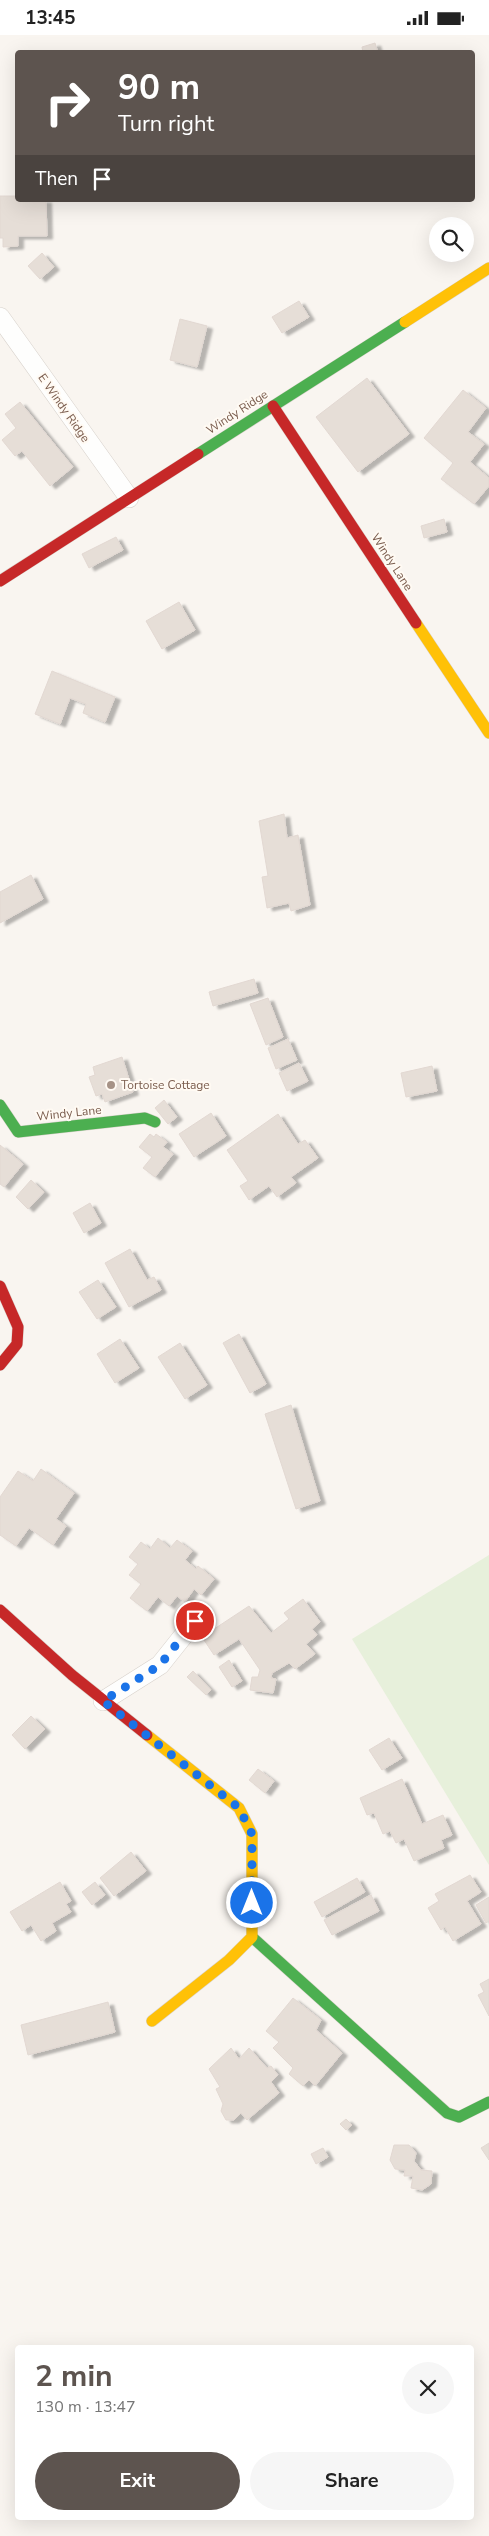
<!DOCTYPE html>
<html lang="en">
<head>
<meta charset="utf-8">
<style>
	body { margin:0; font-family:"Nunito Sans",sans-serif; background:#f6f6f6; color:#222; height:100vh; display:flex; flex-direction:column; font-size:19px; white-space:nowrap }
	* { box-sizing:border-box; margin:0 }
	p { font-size:16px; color:#767676 }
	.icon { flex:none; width:28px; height:28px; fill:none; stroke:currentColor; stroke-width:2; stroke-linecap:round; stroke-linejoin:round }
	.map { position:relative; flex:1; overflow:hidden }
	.panel { position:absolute; left:15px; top:2310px; width:459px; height:175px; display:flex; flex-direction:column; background:#fff; border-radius:5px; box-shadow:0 5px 20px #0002 }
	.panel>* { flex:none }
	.top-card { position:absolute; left:15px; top:15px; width:460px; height:152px; border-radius:5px; box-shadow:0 5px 20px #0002; background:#5d544f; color:#fff; overflow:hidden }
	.buttons { position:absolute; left:429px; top:182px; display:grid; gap:10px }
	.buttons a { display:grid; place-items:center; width:45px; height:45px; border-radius:50%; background:#fff; box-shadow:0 5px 20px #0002; font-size:25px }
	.pin { position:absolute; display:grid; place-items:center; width:42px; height:42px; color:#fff; margin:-21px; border:2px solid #fff; border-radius:50%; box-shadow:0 1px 5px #0007 }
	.me { position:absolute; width:55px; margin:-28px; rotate:0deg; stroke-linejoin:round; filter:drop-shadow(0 0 4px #0008) }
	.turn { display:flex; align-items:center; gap:18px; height:105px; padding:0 20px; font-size:22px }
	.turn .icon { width:65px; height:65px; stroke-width:2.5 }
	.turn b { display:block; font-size:35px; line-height:42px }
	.then { display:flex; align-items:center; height:48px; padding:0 20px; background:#0003; gap:10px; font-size:19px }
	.round { display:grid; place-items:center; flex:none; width:52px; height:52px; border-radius:26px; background:#f6f6f6 }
	.summary { display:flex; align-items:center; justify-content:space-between; height:85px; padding:0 20px }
	h1 { font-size:30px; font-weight:700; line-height:38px; color:#5d544f }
	.action { display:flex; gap:10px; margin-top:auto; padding:10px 20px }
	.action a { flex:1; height:58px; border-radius:30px; background:#5d544f; color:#fff; font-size:20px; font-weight:700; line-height:58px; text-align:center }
	.action a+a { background:#f6f6f6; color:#222 }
	.status { display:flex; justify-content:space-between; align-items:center; height:35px; padding:0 25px; background:#fff; direction:ltr }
	.status svg { height:14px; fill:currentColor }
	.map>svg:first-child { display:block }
	.green { fill:#e7f0db }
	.building { fill:#e6ded7; stroke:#e2d8d2; filter:url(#shadow) }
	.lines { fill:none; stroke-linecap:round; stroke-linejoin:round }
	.street-casing { stroke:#d7d1cb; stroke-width:20 }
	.fast-casing { stroke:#d9d2cb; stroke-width:12 }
	.slow-casing { stroke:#d9d2cb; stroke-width:12 }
	.jam-casing { stroke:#d9d2cb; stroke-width:12 }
	.street { stroke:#fefefd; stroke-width:19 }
	.fast { stroke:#4caf50; stroke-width:11 }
	.slow { stroke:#ffc107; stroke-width:11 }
	.jam { stroke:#c62828; stroke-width:11 }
	.route { stroke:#1a73e8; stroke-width:9; stroke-dasharray:0 16.2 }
	.poi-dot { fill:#a69286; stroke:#fffaf3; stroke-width:2 }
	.labels { text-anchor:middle; stroke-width:4; stroke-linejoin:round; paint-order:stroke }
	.street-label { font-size:12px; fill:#7a5c4d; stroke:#fffaf3 }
	.poi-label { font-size:12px; fill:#7a5c4d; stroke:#fffaf3; text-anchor:start }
</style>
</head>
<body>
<div class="status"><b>13:45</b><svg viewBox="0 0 49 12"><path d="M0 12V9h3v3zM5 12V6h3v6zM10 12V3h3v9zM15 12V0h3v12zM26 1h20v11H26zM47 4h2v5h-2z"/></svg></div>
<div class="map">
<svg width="489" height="2501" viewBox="0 0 489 2501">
	<defs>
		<filter id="shadow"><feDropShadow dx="5.5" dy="3" stdDeviation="1" flood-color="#0004"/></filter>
	</defs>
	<rect width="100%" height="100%" fill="#f9f5f0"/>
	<path class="green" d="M489,1520V1830L352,1604Z"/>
	<path class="building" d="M375,8L378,18H363L362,12Z
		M0,161H18V165H46L47,201H18V211L3,212V203H0Z
		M42,218L54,232L40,244L28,231Z
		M299,266L309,282L282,298L272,282Z
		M180,284L207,291L197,332L170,325Z
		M367,343L409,399L358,437L316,382Z
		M463,355L486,373L468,397L484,409L470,427L489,443V451L474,469L441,444L453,428L424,403Z
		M20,367L73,432L50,451L22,416L15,421L2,405L16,393L5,379Z
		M444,484L447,497L424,503L421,491Z
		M116,502L123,515L89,533L82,519Z
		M179,567L195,595L162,614L146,586Z
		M52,636L115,662L105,687L83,678L86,669L70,663L60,689L35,679Z
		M284,779L287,803L298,800L310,870L291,876L289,868L267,873L262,842L268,841L259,786Z
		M31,840L43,864L0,888V857Z
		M254,944L258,958L213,971L209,957Z
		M268,963L283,1002L266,1010L250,969Z
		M288,1004L297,1025L276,1034L268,1013Z
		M122,1022L133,1057L105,1067L102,1059L96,1061L89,1042L95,1040L93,1032Z
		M299,1028L308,1046L287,1056L279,1038Z
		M432,1031L437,1056L406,1062L401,1038Z
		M164,1065L177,1082L168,1089L155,1073Z
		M211,1078L226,1101L194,1122L179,1099Z
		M278,1079L298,1109L305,1105L318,1123L291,1142L296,1148L277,1162L269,1151L249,1165L240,1151L248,1146L227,1115Z
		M150,1099L154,1102L156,1099L167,1107L163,1112L173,1119L155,1142L143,1133L152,1122L139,1112Z
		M0,1110L23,1129L4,1152L0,1149Z
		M31,1145L44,1157L28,1174L16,1162Z
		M90,1168L101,1188L84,1198L73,1178Z
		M130,1214L147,1245L154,1242L161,1255L129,1272L105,1228Z
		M98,1245L116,1272L97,1284L79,1257Z
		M239,1299L266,1349L250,1358L223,1308Z
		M120,1304L139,1333L115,1348L97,1319Z
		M180,1308L207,1350L185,1364L158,1322Z
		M291,1370L320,1466L296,1474L265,1379Z
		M41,1434L74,1458L56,1484L66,1491L53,1510L29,1493L16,1511L0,1500V1462L18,1436L33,1446Z
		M158,1503L170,1513L177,1505L192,1516L185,1525L196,1534L198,1531L214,1544L201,1560L194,1554L185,1567L177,1561L169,1571L158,1562L147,1576L130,1563L141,1549L129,1540L138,1529L129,1522L141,1507L150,1514Z
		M303,1564L320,1587L312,1594L317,1600L306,1609L315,1619L295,1634L289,1628L272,1638L271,1643L276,1644L273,1658L250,1655L252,1642H258L260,1635L239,1604L214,1620L202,1602L249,1571L271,1598L289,1584L284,1578Z
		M229,1625L242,1646L232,1652L219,1632Z
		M193,1636L211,1655L206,1660L187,1642Z
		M31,1681L45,1694L25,1714L12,1700Z
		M389,1703L402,1723L382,1735L369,1715Z
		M258,1734L274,1746L265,1758L249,1745Z
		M402,1744L422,1789L443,1780L452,1800L441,1805L444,1813L414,1826L404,1804L396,1808L390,1796L383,1799L374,1778L367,1780L360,1763Z
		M131,1817L146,1836L114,1861L100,1843Z
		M470,1840L481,1857L467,1866L481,1889L453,1906L445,1892L441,1895L428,1873L439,1866L435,1859Z
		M357,1843L365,1857L322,1882L314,1867Z
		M60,1847L71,1866L66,1869L71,1877L52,1888L56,1896L41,1906L31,1890L22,1896L10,1877Z
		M95,1847L105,1860L92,1870L82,1857Z
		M371,1860L379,1876L332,1900L324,1885Z
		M489,1862V1886L486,1888L476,1870Z
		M489,1944V1981L478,1960L484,1957L480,1949Z
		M293,1963L321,1985L316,1995L342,2018L315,2051L309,2045L303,2051L289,2039L293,2033L273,2013L279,2007L266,1996Z
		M108,1967L115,1997L28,2020L21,1990Z
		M231,2013L239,2024L249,2013L267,2033L271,2031L278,2040L271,2047L279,2058L247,2085L241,2078L234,2085H226L221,2076L223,2069L216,2054L220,2052L209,2034Z
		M346,2084L352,2090L346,2095L340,2089Z
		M489,2108V2125L481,2113Z
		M394,2110H409L416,2118L414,2126L421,2135L432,2136L431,2149L422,2155L411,2153L413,2141H404L405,2135L395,2134L390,2125Z
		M323,2113L328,2122L316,2129L311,2119Z"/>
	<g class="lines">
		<g class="street-casing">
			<path id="street" d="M0,282L129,463
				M103,1666L160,1630L195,1586"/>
		</g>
		<g class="fast-casing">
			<path id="fast" d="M198,419L405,287
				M0,1070L18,1097L145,1083L155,1087
				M252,1902L447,2078L459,2082L489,2067"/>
		</g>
		<g class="slow-casing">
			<path id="slow" d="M405,287L489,233
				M416,588L489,698
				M147,1700L239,1773L252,1799V1902L229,1925L152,1986"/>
		</g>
		<g class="jam-casing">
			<path id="jam" d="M273,371L416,588
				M0,546L198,419
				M0,1251L18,1292L17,1309L0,1330
				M0,1575L72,1640L147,1700"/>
		</g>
		<use href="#street" class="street"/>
		<use href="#fast" class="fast"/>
		<use href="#slow" class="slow"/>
		<use href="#jam" class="jam"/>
	</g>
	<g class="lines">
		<path class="route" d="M195,1586L160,1630L103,1666L239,1773L252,1799V1868"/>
	</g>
	<circle class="poi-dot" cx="111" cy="1050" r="5"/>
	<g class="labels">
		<g class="street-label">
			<text transform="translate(64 373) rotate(55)" y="4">E Windy Ridge</text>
			<text transform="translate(237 377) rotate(-33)" y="4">Windy Ridge</text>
			<text transform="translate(392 527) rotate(57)" y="4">Windy Lane</text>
			<text transform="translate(69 1078) rotate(-6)" y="4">Windy Lane</text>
		</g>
		<g class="poi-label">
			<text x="121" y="1054">Tortoise Cottage</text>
		</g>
	</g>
</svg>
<div class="buttons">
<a><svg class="icon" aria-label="search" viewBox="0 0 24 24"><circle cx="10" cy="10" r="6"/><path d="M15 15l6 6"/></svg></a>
</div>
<div class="pin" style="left:195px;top:1586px;background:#d93025"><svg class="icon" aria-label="arrive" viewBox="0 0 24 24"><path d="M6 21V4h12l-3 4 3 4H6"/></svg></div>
<svg class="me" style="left:252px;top:1868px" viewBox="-20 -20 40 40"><circle r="17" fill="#1a73e8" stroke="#fff" stroke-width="3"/><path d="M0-11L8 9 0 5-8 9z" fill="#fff"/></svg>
<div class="top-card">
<div class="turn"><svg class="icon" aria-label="right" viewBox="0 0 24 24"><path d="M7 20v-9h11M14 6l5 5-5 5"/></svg><div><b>90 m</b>Turn right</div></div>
<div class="then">Then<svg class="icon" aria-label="arrive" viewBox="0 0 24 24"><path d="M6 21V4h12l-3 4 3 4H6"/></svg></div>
</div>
<section class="panel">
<div class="summary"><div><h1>2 min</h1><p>130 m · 13:47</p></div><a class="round"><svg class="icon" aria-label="close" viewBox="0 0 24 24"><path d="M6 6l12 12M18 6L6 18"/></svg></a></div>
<div class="action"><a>Exit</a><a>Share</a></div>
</section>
</div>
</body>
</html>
